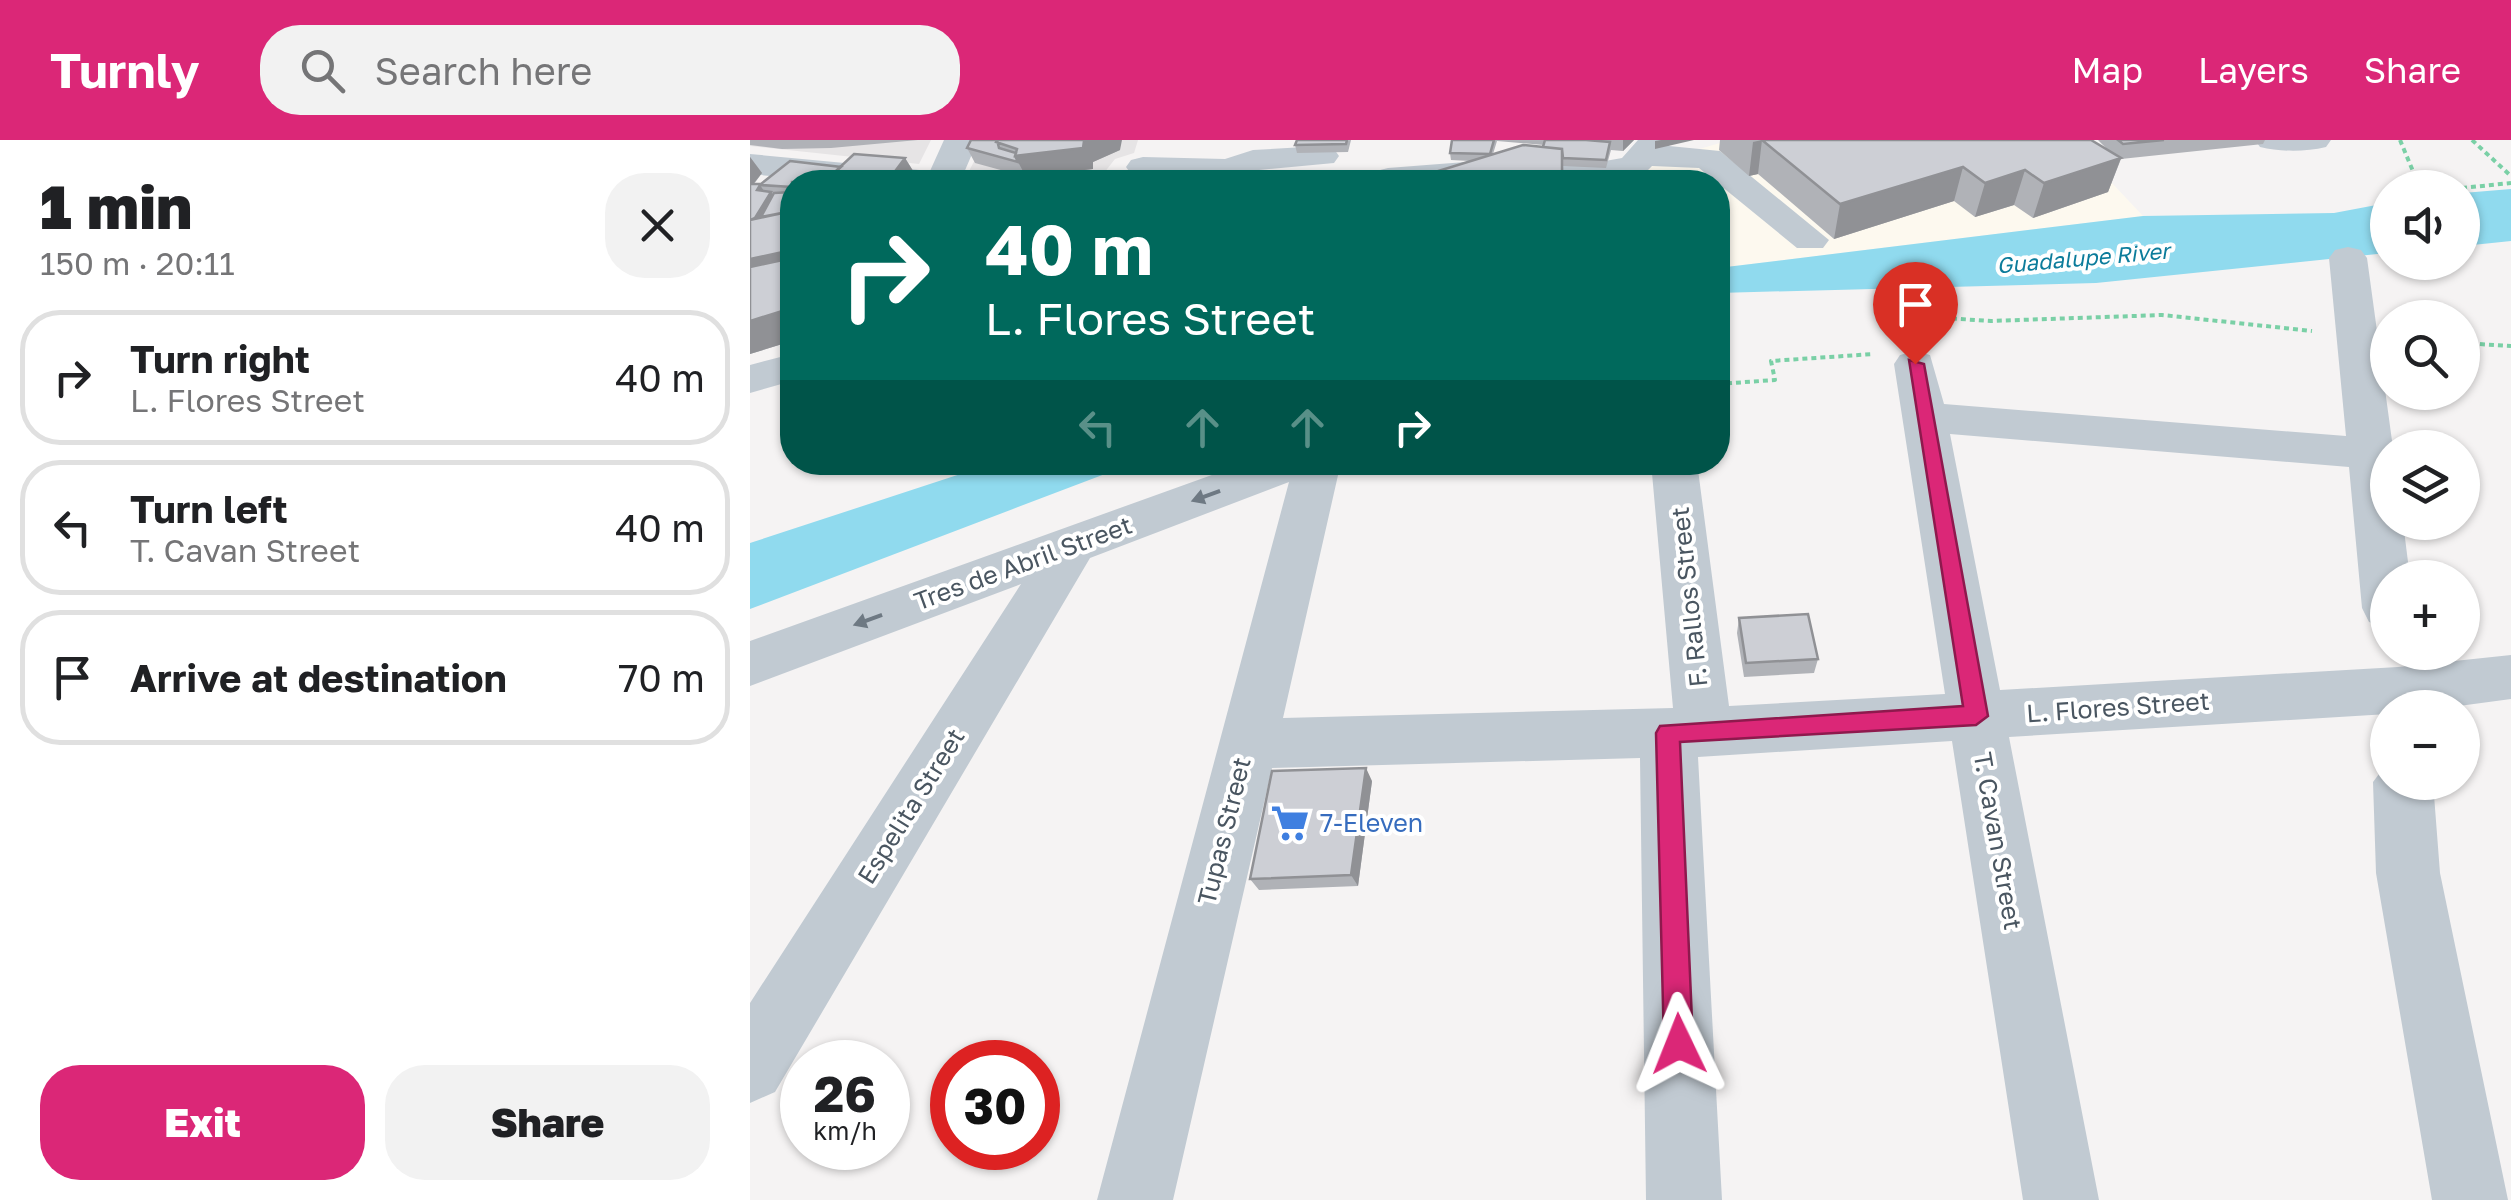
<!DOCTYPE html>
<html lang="en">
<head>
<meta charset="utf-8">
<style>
	body { margin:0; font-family:"Golos Text",sans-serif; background:#f2f2f2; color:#202124; height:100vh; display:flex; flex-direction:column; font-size:38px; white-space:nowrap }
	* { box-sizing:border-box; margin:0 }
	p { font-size:32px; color:#757577 }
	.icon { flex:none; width:55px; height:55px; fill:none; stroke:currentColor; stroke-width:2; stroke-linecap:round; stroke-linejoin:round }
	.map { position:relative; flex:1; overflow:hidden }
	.details { display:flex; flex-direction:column; background:#fff; width:750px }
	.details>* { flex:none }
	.hud { position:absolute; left:30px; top:30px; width:950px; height:305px; border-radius:40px; box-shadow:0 2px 8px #0004; background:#00695c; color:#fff; overflow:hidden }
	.tools { position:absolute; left:1620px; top:30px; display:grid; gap:20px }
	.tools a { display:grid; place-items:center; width:110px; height:110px; border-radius:50%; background:#fff; box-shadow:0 2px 8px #0004; font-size:50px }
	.speed { position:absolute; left:30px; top:900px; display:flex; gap:20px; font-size:50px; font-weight:700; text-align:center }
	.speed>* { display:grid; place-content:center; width:130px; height:130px; border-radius:50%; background:#fff; box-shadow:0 2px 8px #0004; line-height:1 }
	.speed small { font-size:25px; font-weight:400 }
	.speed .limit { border:15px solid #d22; background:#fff; color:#111 }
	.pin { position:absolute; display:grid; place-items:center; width:85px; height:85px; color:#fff; margin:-102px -42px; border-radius:50% 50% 50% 0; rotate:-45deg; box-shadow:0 0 10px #0007 }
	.pin .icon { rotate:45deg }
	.me { position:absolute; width:110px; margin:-55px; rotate:358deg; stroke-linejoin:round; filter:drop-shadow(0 0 8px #0008) }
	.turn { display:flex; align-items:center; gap:35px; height:210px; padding:0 40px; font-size:45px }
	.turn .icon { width:130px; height:130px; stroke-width:2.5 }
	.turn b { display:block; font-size:70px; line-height:85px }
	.lanes { display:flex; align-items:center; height:95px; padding:0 40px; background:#0003; justify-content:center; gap:50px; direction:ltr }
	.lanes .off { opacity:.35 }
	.round { display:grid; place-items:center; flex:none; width:105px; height:105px; border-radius:40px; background:#f2f2f2 }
	.overview { display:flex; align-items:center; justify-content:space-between; height:170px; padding:0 40px }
	h1 { font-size:60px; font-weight:800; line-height:75px }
	.action { display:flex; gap:20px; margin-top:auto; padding:20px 40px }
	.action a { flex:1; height:115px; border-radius:40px; background:#db2777; color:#fff; font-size:40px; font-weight:800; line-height:115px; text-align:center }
	.action a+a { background:#f2f2f2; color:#202124 }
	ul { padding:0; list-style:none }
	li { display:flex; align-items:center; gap:30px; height:135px; margin:0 20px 15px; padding:0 20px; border:5px solid #e0e0e0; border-radius:40px }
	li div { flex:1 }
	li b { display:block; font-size:38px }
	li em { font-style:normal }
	header { display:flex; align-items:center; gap:60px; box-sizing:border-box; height:140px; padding:0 50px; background:#db2777; color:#fff }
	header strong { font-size:48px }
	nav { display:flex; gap:55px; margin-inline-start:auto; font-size:35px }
	.search { width:700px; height:90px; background:#f2f2f2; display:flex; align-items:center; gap:25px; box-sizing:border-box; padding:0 35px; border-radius:40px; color:#757577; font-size:38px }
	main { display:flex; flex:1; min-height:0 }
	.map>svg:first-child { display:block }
	.commercial { fill:#fdf9ef }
	.education { fill:#e6e4e5 }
	.water { fill:#90daee }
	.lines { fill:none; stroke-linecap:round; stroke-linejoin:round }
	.path { stroke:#7ad0a6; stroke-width:4; stroke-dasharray:5 4; stroke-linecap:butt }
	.minor { fill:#c1cad2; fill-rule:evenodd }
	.wall { fill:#b0b2b7; fill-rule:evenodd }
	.shaded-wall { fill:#909195 }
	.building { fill:#cdcfd5; stroke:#909195; stroke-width:2.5 }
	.oneway { fill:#6e7983 }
	.route { fill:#db2777; stroke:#8e194d; stroke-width:2.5 }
	.labels { text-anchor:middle; stroke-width:8; stroke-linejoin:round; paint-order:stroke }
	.far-water-label { font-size:22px; font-style:italic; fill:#0c7c9b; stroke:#fff }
	.street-label { font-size:25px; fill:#4a5661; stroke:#fff }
	.shop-label { font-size:25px; fill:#366cbe; stroke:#fff; text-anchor:start }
</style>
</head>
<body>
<header>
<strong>Turnly</strong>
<div class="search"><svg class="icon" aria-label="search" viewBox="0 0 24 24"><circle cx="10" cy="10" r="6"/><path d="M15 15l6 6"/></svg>Search here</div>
<nav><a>Map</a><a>Layers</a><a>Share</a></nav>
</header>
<main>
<section class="details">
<div class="overview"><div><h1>1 min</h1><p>150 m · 20:11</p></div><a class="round"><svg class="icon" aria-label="close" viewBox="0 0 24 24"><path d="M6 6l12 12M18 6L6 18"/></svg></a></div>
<ul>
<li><svg class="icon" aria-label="right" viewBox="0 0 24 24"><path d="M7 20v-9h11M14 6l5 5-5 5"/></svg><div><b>Turn right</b><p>L. Flores Street</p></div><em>40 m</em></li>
<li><svg class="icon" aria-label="left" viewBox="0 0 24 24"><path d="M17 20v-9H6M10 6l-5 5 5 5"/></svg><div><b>Turn left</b><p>T. Cavan Street</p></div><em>40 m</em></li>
<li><svg class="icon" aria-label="arrive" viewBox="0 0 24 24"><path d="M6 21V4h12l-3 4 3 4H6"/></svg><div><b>Arrive at destination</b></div><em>70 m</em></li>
</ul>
<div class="action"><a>Exit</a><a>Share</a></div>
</section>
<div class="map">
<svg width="1761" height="1060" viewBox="0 0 1761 1060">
	<rect width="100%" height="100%" fill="#f5f3f3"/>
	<path class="commercial" d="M980,0H1291L1361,42L1393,76L968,128V42H742L919,18Z"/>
	<path class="education" d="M0,0H181L169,24L0,6Z
		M235,0H388L384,13L365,19L347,42L215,39Z"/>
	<path class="water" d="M1761,49V101L1713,106V53Z
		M1637,63V113L1346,143L968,153V128L1393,76L1584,73Z
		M244,323H384L0,469V403Z"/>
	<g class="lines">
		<path class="path" d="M1650,0L1670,48
			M1722,0L1761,36
			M1712,48L1761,43
			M1148,175L1241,181L1412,175L1562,191
			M1712,203L1761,206
			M968,244L1025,240L1021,221L1123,214"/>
		<path class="minor" d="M194,0H228L210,42H83L0,34V14L180,31Z
			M888,0H923L919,6L970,11L1079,100L1073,108H1047L949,28L902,26L895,33L849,42H624L621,38L626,31L638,28L754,19L844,23L872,18Z
			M1505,0H1581L1576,7C1555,12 1531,12 1510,7Z
			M572,6L584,9L589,16L584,23L509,30L479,40L393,37L381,34L376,27L381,20L393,17L475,19L503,10Z
			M1598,107L1611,110L1617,118L1643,308H1638V382H1653L1660,438H1638V488L1619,482L1612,468L1599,327L1200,294L1250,550L1648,527L1761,515V559L1694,568H1638V574L1259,597L1349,1060H1273L1202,601L948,617L972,1060H896L890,618L522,628L423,1060H347L539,342L340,418L25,952L0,963V863L271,444L0,546V501L498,322H591L533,578L923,568L901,322H947L979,566L1195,554L1144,224L1150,215L1165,211L1180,215L1194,264L1596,296L1579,118L1585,110Z
			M42,214V241L0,253V225Z
			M1638,622V642H1683L1690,733L1758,1060H1682L1626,733L1623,642Z"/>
	</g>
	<path class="wall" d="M0,0H168L81,8L32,9L0,5Z
		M221,0L370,10L343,22V29L276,37L225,23L217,8Z
		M601,0L598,12L547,13L545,5Z
		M702,0H884L873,11L861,10L856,28L813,26L814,42H671L720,21L701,20L700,13ZM747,1L794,5L793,7L743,14Z
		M970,0H1341L1358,10L1348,0H1515L1513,4L1371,19L1358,52L1283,78L1264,65L1225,77L1204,61L1084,99L1008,34L999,36L969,10Z
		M0,17L12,33L4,44H11L91,27L155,18L170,42H42V201L0,214Z
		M989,478L1068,519L1064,533L994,537L987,493Z
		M622,641L608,746L509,750L500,739Z"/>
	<path class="shaded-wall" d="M337,0H372L370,10L343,22V29L276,37L265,16Z
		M873,0H884L873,11Z
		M911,0H944L905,9V1Z
		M1012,0L1008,34L999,36L1003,2Z
		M0,17L12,33L0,48Z
		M155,18L170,42H137Z
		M1371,18L1358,52L1283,78L1294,43Z
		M1213,27L1204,61L1084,99L1090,64Z
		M1275,30L1264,65L1225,77L1235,43Z
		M10,45L18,57L21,52L32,67L42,110V147L0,156V88L7,50Z
		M42,168V201L0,214V181Z
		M616,628L622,641L608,746L601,735Z"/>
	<path class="building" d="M221,0H247L249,8L266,13L265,16L268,22L217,8Z
		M247,0H337L334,1L333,8L265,16L267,9L246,2Z
		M547,0H597L596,4L545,5Z
		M702,0H744L740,14L700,13Z
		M795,0H836L860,2L856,20L813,18L812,9L793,7Z
		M1012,0H1341L1371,18L1294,43L1275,30L1235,43L1213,27L1090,64Z
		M1368,0H1414L1373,4Z
		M773,5L812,9V42H671L672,36Z
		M104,14L155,18L137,42H74Z
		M40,21L91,27L74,42H62L71,31L58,42H42V47L10,45L7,50L21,52L5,78L0,80V44H11Z
		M42,52V71L11,77L24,53Z
		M42,71V110L0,119V80Z
		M42,118V168L0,181V127Z
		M1058,474L1068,519L996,523L989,478Z
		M616,628L601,735L500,739L522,631Z"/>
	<defs><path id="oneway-solid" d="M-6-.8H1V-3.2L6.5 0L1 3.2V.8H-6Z" transform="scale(2.5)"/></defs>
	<g class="oneway">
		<use href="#oneway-solid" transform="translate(456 356) rotate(160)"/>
		<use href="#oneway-solid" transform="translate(118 480) rotate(160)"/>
	</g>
	<path class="route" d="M1159,220L1174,224L1238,576L1226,585L930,602L943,904L939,915L929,919L918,915L914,904L906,593L910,586L1213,566Z"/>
	<defs>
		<g id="supermarket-bare" transform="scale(3)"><path d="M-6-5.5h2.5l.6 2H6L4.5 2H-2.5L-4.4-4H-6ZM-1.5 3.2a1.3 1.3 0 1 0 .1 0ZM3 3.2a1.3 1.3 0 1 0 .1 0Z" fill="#3f7fe0" stroke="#fff" stroke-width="2.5" paint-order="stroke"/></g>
	</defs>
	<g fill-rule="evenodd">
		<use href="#supermarket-bare" x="540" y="683"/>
	</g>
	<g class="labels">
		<g class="far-water-label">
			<text transform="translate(1333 118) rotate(-5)" y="8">Guadalupe River</text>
		</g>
		<g class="street-label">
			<text transform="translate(273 423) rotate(-20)" y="9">Tres de Abril Street</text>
			<text transform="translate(939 457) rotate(-96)" y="9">F. Rallos Street</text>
			<text transform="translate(1368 567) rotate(-4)" y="9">L. Flores Street</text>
			<text transform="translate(161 666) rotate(-58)" y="9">Espelita Street</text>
			<text transform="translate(474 691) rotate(-76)" y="9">Tupas Street</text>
			<text transform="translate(1248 701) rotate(80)" y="9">T. Cavan Street</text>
		</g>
		<g class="shop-label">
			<text x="570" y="692">7-Eleven</text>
		</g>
	</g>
</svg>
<div class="tools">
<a><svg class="icon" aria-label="sound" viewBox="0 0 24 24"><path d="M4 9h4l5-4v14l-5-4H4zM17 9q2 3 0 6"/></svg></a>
<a><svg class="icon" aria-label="search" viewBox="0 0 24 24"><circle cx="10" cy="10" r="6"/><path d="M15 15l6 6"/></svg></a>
<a><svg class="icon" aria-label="layers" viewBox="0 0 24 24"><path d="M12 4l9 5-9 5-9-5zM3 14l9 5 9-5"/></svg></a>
<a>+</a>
<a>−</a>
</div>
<div class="speed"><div>26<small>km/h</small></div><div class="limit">30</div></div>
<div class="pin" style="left:1165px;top:224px;background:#d93025"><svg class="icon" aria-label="arrive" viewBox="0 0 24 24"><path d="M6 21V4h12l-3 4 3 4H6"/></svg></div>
<svg class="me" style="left:929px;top:904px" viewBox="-20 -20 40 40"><path d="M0-17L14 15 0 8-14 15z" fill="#db2777" stroke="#fff" stroke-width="4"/></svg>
<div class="hud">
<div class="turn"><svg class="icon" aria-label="right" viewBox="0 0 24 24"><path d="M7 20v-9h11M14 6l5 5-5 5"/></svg><div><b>40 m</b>L. Flores Street</div></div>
<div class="lanes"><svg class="icon off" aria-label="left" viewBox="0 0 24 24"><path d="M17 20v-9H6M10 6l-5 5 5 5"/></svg><svg class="icon off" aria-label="ahead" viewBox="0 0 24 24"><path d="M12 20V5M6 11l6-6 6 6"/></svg><svg class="icon off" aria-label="ahead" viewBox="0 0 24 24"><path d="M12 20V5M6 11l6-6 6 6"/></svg><svg class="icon" aria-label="right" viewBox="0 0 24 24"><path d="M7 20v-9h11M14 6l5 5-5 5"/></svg></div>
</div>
</div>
</main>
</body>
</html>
